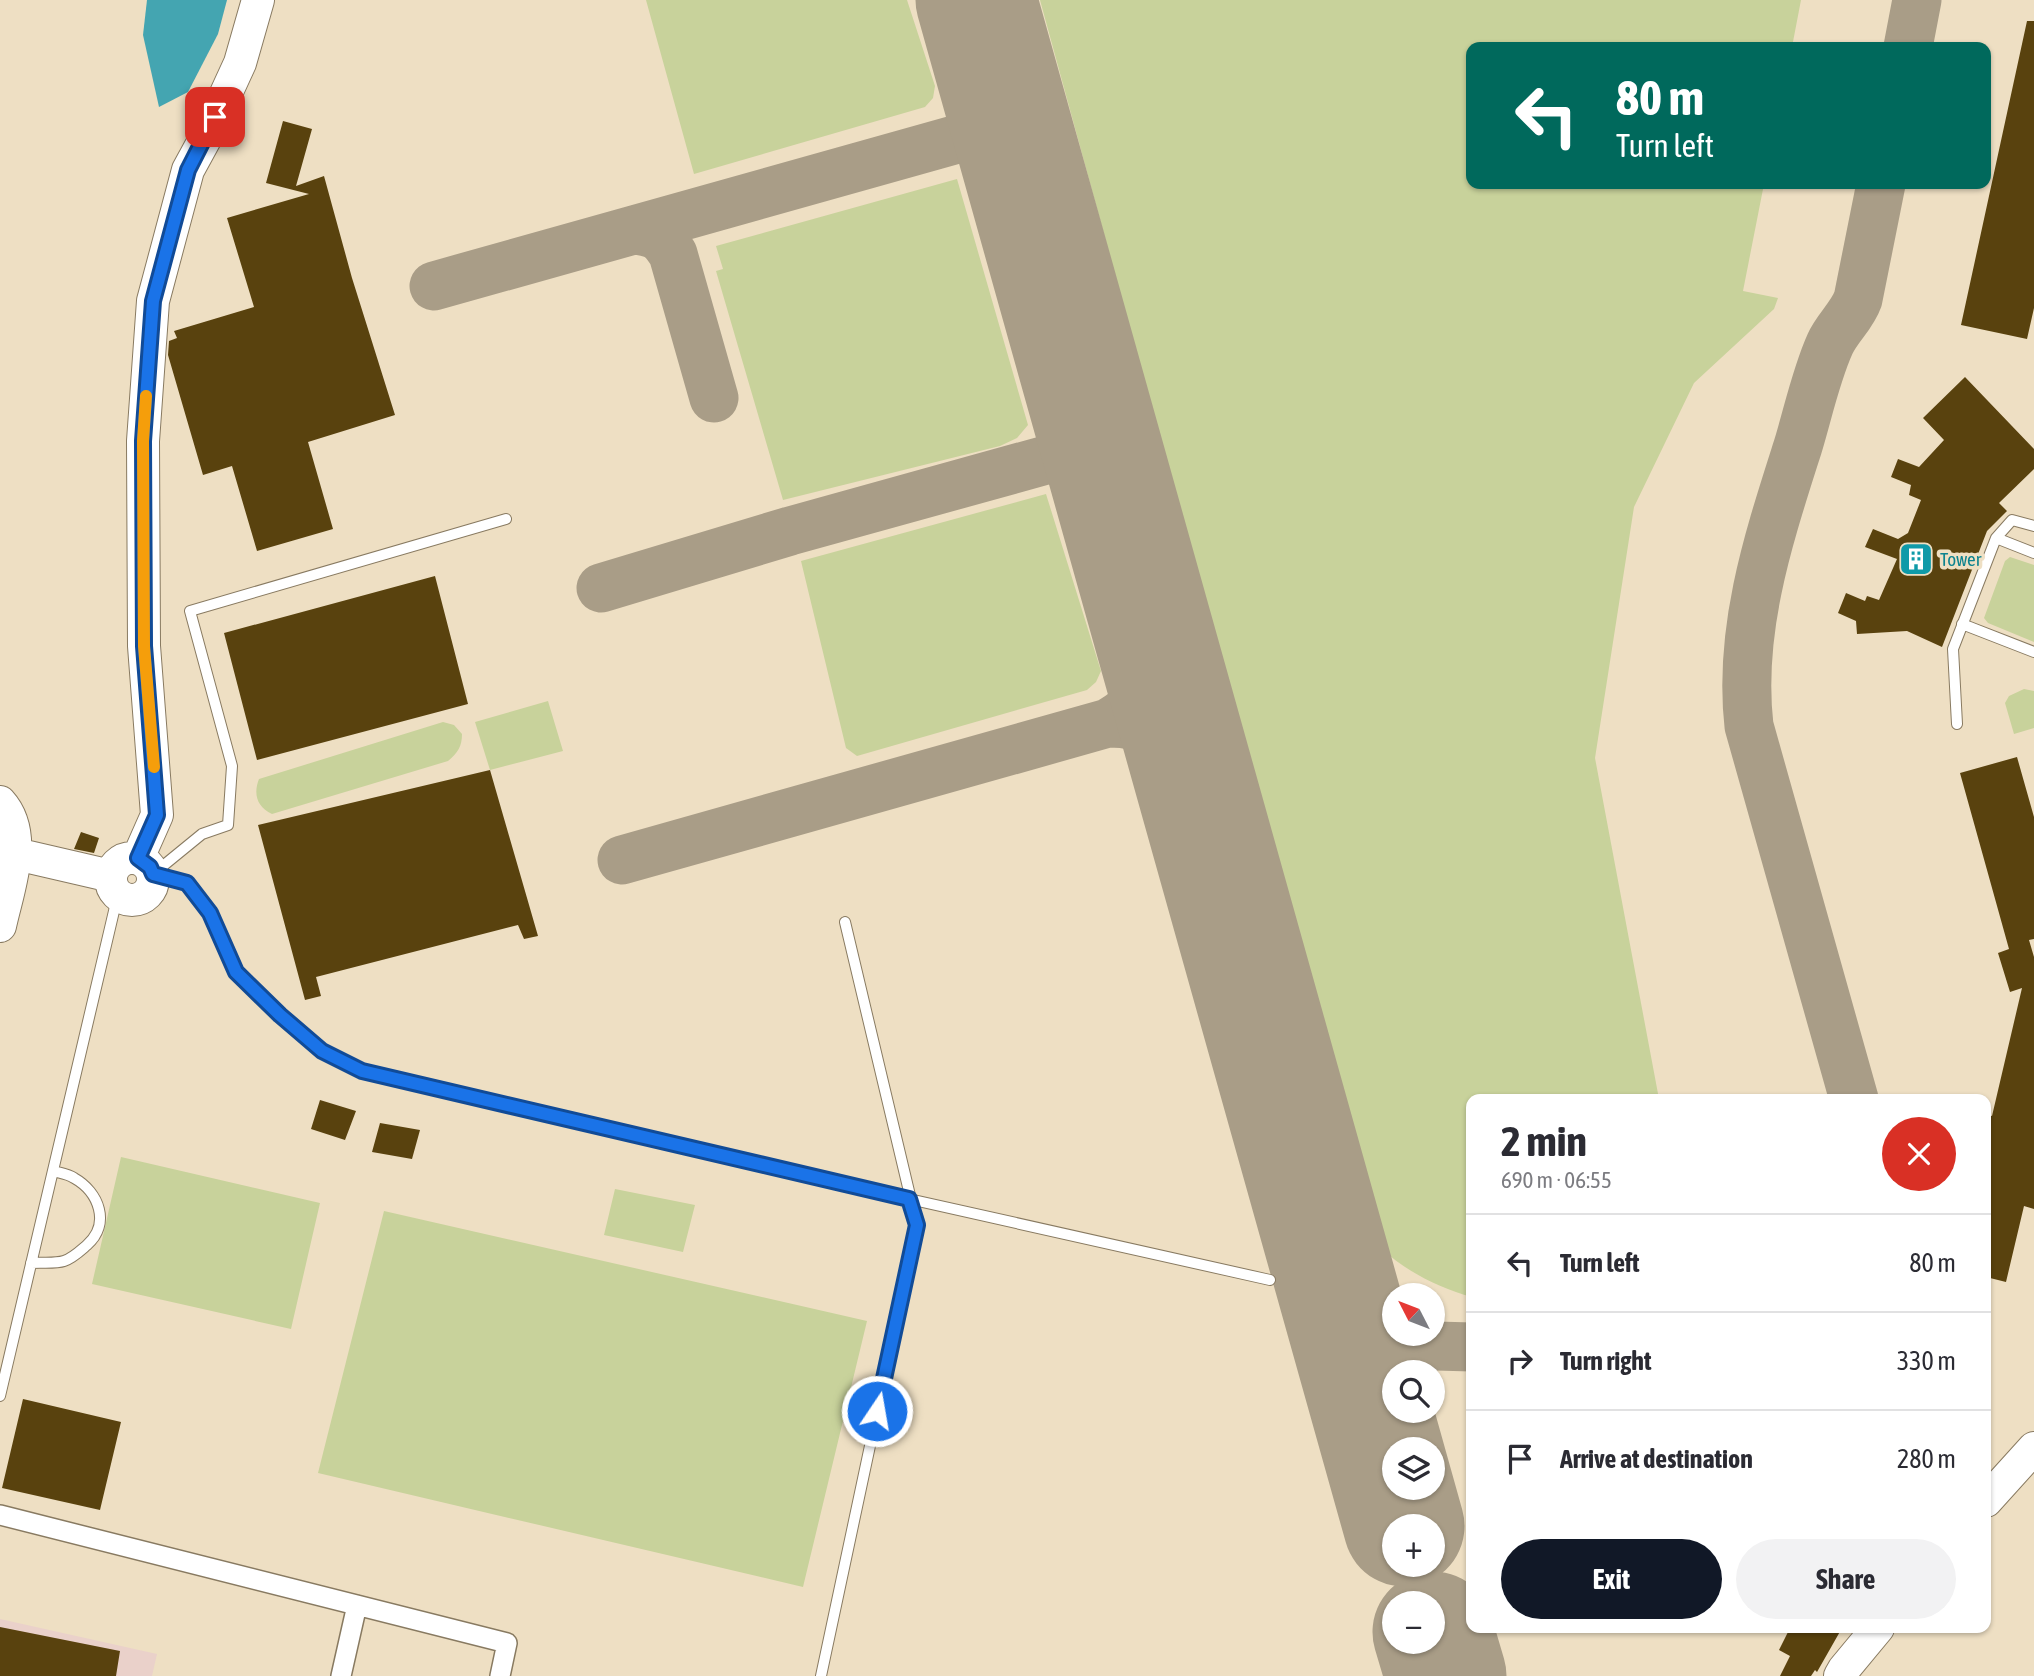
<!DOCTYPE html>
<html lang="en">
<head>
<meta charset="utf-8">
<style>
	body { margin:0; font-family:"Asap Condensed",sans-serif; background:#f2f2f3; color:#2b2b33; height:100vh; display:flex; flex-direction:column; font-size:26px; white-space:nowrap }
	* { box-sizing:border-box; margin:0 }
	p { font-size:23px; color:#7c7c81 }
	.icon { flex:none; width:38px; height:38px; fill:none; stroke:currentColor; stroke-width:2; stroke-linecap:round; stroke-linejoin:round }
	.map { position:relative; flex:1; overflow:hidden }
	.details { position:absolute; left:1466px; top:1094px; width:525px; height:539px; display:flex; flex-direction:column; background:#fff; border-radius:14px; box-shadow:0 2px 5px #0004 }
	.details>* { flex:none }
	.banner { position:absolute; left:1466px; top:42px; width:525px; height:147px; border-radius:14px; box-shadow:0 2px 5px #0004; background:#00695c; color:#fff; overflow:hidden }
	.needle { width:46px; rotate:312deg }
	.controls { position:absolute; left:1382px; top:1283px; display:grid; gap:14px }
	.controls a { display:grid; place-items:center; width:63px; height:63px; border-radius:50%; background:#fff; box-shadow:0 2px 5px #0004; font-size:35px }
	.pin { position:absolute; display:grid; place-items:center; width:60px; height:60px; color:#fff; margin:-30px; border-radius:14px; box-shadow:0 4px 10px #0006 }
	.me { position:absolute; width:77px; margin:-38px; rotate:12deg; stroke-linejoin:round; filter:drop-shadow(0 0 5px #0008) }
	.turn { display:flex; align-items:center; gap:24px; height:147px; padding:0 35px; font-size:32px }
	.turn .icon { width:91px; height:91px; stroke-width:2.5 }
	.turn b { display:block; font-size:49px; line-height:60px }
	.round { display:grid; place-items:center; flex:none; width:74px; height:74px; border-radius:37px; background:#f2f2f3 }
	.summary { display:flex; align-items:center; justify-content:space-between; height:119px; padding:0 35px }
	h1 { font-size:42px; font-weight:700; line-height:52px }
	.button { display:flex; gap:14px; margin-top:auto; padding:14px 35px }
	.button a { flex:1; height:80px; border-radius:42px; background:#111827; color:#fff; font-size:28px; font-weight:700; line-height:80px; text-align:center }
	.button a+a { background:#f2f2f3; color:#2b2b33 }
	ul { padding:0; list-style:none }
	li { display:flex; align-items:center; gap:21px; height:98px; padding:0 35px; border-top:2px solid #e1e1e2 }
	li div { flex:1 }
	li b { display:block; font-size:26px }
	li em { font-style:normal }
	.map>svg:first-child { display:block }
	.industrial { fill:#ead1ca }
	.green { fill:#c8d29b }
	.water { fill:#44a5b1 }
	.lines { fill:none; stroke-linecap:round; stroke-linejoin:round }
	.taxiway { stroke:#a99d87; stroke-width:49 }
	.runway { stroke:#a99d87; stroke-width:121 }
	.building { fill:#59420e }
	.lane-casing { stroke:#887a61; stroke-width:12 }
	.street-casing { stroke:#887a61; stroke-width:22 }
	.primary-casing { stroke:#887a61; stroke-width:34 }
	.lane { stroke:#fff; stroke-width:10 }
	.street { stroke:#fff; stroke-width:19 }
	.primary { stroke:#fff; stroke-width:32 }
	.route-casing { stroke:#114b97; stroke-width:18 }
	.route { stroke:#1a73e8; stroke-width:12 }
	.slow { stroke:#f59e0b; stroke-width:12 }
	.labels { text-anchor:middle; stroke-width:7; stroke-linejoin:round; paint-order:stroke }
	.culture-label { font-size:19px; fill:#0d838f; stroke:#eedfc3; text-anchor:start }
</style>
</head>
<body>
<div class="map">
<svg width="2034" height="1676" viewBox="0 0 2034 1676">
	<rect width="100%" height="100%" fill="#eedfc3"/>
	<path class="industrial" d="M0,1619L157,1654L152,1676H0Z"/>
	<path class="green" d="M646,0H907L935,86L933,98L925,107L694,174Z
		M1040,0H1801L1792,47H1472V184H1764L1743,291L1778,298L1774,309L1694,383L1634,507L1595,758L1659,1099H1472V1297C1439,1288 1405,1271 1381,1248Z
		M957,179L1028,425L1017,438L1000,446L783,500L716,271L723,269L716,246Z
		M1046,494L1101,671L1096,682L1087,690L857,756L846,748L801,561Z
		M2010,557L2034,565V642L1988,623L1984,618L2005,561Z
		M2024,689L2034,691V728L2014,734L2005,703L2009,696Z
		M548,701L563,751L490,770L475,722Z
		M443,722L454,725L462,734C462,746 458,753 448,761L272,814C257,807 253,794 259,779Z
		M121,1157L320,1203L291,1329L92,1284Z
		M615,1189L695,1205L683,1252L604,1235Z
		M384,1211L867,1321L803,1587L318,1473Z"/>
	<path class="water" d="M147,0H227L218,34L188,92L159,107L143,35Z"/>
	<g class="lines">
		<path class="taxiway" d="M1908,47L1917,0
			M635,230C656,233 661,235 673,254L714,398
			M434,286L1011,124
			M601,588L790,531L1100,445
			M1108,723C1156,723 1172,743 1195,781
			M622,860L1108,723C1149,700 1153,678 1153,634
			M1854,1099L1749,726C1738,629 1769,537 1798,446C1808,413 1816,375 1830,344C1837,328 1852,316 1858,299L1881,184
			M1325,1247C1344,1283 1358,1311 1395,1331
			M1399,1334L1436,1346L1472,1347
			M1395,1461C1393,1442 1398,1427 1408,1410
			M1397,1488L1398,1507"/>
		<path class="runway" d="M976,0L1404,1526
			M1433,1632L1446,1676"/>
	</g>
	<path class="building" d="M2027,21H2034V308L2027,339L1961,325Z
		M283,121L312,129L296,186L324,176L352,278L395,415L308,442L333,529L257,551L232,466L203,475L168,355L169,341L177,338L174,331L254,307L227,218L309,194L266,183Z
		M1965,377L2034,449V469L1999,503L2007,511L1987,531L1942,647L1907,631L1857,634L1856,621L1838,613L1846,593L1865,601L1867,596L1879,600L1897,559L1865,547L1873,529L1898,539L1908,533L1921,500L1909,495L1911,485L1891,477L1898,459L1919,467L1944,440L1923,418Z
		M435,576L468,704L257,760L224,633Z
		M2017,757L2034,817V939L2029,940L2034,957V1209L2024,1206L2006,1282L1986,1277V1114L1992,1116L2022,988L2010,992L1998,953L2009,949L1960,773Z
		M490,770L538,936L524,939L518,925L316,977L321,996L305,1000L258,825Z
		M81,832L99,838L94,853L74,849Z
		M320,1100L356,1111L345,1140L311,1129Z
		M380,1123L420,1130L412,1159L372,1152Z
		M23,1399L121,1422L100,1510L2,1488Z
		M0,1627L120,1651L116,1676H0Z
		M1790,1628H1842L1817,1672L1815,1670L1811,1676H1780L1790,1656L1779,1650Z"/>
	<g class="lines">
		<g class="lane-casing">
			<path id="lane" d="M506,519L190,611L232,766L228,825L202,834L153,874L187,883L210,913L236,972L280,1015L322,1051L362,1071L909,1199L1270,1280
				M1996,538L2034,553
				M1962,624L2034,652
				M1957,724L1953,649L1996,538L2012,520L2034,526
				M31,1263C41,1262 55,1264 64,1261C73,1258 80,1251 87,1245C111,1224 99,1192 74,1178C68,1174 60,1173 53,1171
				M0,1396L118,894
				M821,1676L917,1225L845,922"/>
		</g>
		<g class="street-casing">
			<path id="street" d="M0,1515L507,1643L500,1676
				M341,1676L357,1605"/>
		</g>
		<g class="primary-casing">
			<path id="primary" d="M0,802C30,835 8,888 0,926
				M16,854L111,876
				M111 879a21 21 0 1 1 42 0a21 21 0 1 1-42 0Z
				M138,858L157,815L144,646L143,441L153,301L188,170L206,137L240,63L258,0
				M1986,1501L2034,1448
				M1840,1676L1844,1669L1878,1628"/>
		</g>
		<use href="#lane" class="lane"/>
		<use href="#street" class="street"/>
		<use href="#primary" class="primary"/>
	</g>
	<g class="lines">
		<g class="route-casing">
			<path id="route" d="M215,117L188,170L153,301L143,441L144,646L157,815L138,858L150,867L153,874L187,883L210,913L236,972L280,1015L322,1051L362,1071L909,1199L917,1225L877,1411"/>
		</g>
		<use href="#route" class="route"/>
		<path class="slow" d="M146,396L143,441L144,646L154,767"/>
	</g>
	<defs>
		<g id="building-square" transform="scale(1.75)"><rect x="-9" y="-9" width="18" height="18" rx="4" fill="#0f9aa8" stroke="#eedfc3"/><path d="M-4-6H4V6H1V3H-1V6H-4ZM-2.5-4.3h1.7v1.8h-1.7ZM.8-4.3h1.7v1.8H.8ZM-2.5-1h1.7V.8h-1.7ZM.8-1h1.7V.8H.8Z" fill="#fff"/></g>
	</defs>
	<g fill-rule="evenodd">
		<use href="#building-square" x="1916" y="559"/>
	</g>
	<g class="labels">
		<g class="culture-label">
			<text x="1940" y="566">Tower</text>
		</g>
	</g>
</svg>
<div class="controls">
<a><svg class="needle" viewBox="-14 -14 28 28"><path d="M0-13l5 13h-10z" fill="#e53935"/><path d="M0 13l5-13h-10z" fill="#7c7c81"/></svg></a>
<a><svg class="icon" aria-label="search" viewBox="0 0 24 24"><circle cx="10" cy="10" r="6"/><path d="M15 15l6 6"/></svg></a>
<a><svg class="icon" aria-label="layers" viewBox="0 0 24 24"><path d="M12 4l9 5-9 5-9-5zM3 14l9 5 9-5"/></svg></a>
<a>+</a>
<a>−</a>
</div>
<div class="pin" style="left:215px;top:117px;background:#d93025"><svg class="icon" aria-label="arrive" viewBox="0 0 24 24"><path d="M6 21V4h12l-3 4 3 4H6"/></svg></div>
<svg class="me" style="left:877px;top:1411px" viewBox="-20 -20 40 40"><circle r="17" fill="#1a73e8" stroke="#fff" stroke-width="3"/><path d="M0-11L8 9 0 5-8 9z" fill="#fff"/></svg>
<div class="banner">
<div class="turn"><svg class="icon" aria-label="left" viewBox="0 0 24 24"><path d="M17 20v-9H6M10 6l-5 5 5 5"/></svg><div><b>80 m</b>Turn left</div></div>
</div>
<section class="details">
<div class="summary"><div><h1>2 min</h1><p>690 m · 06:55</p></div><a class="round" style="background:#d93025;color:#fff"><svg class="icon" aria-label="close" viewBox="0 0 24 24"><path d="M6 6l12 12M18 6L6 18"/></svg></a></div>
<ul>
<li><svg class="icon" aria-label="left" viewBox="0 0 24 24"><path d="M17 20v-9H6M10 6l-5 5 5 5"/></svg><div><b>Turn left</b></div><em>80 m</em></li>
<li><svg class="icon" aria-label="right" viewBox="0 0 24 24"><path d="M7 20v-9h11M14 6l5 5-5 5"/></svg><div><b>Turn right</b></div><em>330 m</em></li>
<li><svg class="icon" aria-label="arrive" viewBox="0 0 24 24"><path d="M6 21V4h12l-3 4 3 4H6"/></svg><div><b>Arrive at destination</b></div><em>280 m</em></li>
</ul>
<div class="button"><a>Exit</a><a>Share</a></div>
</section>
</div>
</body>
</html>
